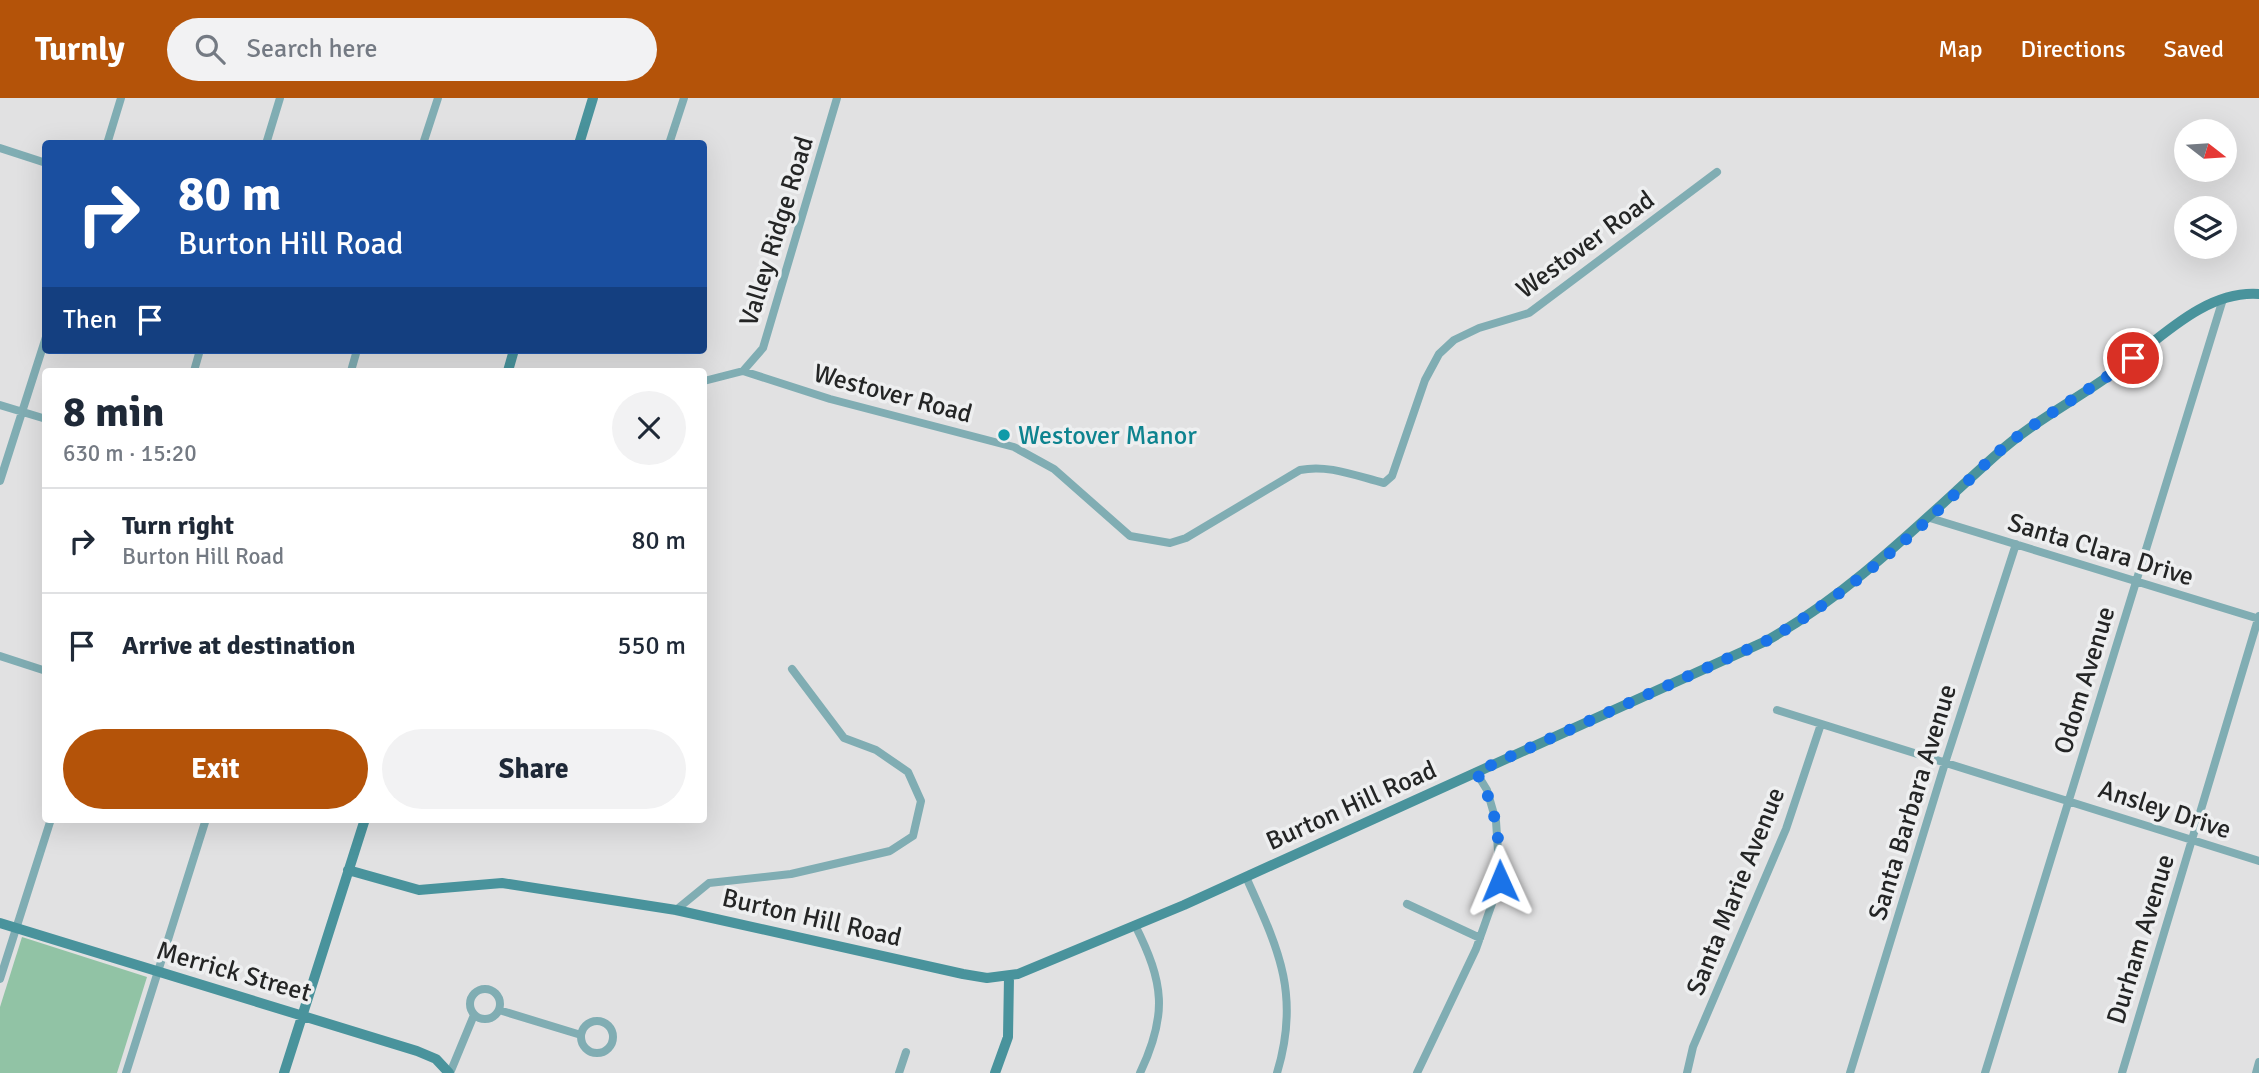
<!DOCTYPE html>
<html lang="en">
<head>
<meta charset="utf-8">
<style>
	body { margin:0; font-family:Signika,sans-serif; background:#f2f2f3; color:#1f2937; height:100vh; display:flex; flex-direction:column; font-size:26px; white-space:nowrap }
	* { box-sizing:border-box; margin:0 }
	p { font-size:23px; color:#747a83 }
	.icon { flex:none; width:38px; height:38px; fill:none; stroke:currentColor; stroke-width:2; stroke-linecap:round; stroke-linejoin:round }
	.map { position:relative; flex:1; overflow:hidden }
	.panel { position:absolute; left:42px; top:270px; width:665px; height:455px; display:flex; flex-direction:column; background:#fff; border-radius:7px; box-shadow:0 7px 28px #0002 }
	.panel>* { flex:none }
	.guide { position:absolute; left:42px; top:42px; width:665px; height:214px; border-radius:7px; box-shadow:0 7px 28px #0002; background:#1a4fa0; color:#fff; overflow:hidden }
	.needle { width:46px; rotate:107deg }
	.tools { position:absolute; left:2174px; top:21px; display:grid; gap:14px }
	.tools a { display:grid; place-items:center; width:63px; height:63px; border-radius:50%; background:#fff; box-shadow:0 7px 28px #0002; font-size:35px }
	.pin { position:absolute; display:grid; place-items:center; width:60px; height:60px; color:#fff; margin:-30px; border:4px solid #fff; border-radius:50%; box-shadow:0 2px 7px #0007 }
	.me { position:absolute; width:77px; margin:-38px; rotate:359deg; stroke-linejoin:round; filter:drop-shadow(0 0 5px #0008) }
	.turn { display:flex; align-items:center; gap:24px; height:147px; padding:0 21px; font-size:32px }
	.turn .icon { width:91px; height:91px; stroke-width:2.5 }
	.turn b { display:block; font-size:49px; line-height:60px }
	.then { display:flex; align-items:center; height:66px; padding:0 21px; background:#0003; gap:14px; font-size:26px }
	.round { display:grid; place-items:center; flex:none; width:74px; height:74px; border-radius:37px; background:#f2f2f3 }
	.headline { display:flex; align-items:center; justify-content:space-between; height:119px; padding:0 21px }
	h1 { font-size:42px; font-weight:700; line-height:52px }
	.cta { display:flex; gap:14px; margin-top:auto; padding:14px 21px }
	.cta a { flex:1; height:80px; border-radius:42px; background:#b45309; color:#fff; font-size:28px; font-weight:700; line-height:80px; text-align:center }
	.cta a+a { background:#f2f2f3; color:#1f2937 }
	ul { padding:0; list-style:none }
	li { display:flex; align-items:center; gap:21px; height:105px; padding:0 21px; border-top:2px solid #e0e1e3 }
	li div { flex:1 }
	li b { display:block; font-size:26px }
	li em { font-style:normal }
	header { display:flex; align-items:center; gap:42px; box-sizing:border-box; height:98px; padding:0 35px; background:#b45309; color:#fff }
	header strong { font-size:33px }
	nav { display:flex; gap:38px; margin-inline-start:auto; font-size:24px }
	.search { width:490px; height:63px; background:#f2f2f3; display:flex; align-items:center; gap:18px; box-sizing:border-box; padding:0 24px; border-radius:38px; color:#747a83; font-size:26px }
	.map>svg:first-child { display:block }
	.green { fill:#91c3a5 }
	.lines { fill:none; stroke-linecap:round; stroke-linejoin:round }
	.street { stroke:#80adb3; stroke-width:8 }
	.secondary { stroke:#49939c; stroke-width:10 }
	.route { stroke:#1a73e8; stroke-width:12; stroke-dasharray:0 21.6 }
	.culture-dot { fill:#0f9aa8; stroke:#eeeff0; stroke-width:2.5 }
	.labels { text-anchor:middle; stroke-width:7; stroke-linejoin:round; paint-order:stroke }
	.street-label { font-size:26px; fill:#242525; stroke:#eeeff0 }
	.culture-label { font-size:26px; fill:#0d838f; stroke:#eeeff0; text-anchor:start }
</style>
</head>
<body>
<header>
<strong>Turnly</strong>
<div class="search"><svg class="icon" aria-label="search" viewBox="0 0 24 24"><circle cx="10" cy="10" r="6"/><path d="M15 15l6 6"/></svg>Search here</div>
<nav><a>Map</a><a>Directions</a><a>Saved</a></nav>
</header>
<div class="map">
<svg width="2259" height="975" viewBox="0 0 2259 975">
	<rect width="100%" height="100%" fill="#e1e1e2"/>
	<path class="green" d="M22,839L147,879L117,975H0V909Z"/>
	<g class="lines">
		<path class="street" d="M107,46L121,0
			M266,46L280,0
			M423,46L438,0
			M669,46L684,0
			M0,50L46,65
			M194,273L200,252
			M351,273L357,252
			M743,273L763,250L837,0
			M704,283L743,273L830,301L1014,349L1054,371L1130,438L1170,445L1186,440L1300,372C1328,366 1356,378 1384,385L1392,378L1425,282L1439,256L1454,242L1479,230L1529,215L1717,74
			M0,307L46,321
			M0,383L46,239
			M1930,420L2259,521
			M0,558L46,573
			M1777,612L2259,763
			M1246,779C1278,850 1301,896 1277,975
			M1407,806L1480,840
			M676,812L709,785L791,776L890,753L913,738L921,703L908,674L876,652L844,640L792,571
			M1135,827C1164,885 1168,916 1140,975
			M0,881L51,721
			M470 906a15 15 0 1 1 30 0a15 15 0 1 1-30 0Z
			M499,912L581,937
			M581 939a16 16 0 1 1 32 0a16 16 0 1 1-32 0Z
			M126,975L206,721
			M450,975L474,917
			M899,975L906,954
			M1417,975L1476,851L1500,783L1496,723L1487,692L1476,674
			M1687,975L1693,949L1786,731L1821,626
			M1850,975L1945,665L2016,446
			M1985,975L2223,201
			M2122,975L2259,518
			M2256,975L2259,964"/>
		<path class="secondary" d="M579,46L593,0
			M508,273L514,252
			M348,772L419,792L502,785L676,812L963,876L987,880L1018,876L1184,807L1766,543C1853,494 1922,423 1996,357C2033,323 2078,301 2117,272C2159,242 2204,192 2259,196
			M0,825L417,953L436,961L449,975
			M284,975L365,721
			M995,975L1008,939L1009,879"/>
	</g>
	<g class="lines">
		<path class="route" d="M1500,783C1500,744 1497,708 1476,674L1766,543C1826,509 1881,465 1932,418C1954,398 1975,375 1997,355C2039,319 2089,294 2133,260"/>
	</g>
	<circle class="culture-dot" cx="1004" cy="337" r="7"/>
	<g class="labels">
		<g class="street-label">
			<text transform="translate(776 133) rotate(-73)" y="9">Valley Ridge Road</text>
			<text transform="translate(1585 146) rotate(-36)" y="9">Westover Road</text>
			<text transform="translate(893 295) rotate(15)" y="9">Westover Road</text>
			<text transform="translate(2101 451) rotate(17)" y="9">Santa Clara Drive</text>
			<text transform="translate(2084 582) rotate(-73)" y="9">Odom Avenue</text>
			<text transform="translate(1912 704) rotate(-73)" y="9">Santa Barbara Avenue</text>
			<text transform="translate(1351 707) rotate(-24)" y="9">Burton Hill Road</text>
			<text transform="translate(2165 711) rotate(18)" y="9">Ansley Drive</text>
			<text transform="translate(1735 793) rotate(-68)" y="9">Santa Marie Avenue</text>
			<text transform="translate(812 819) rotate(13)" y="9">Burton Hill Road</text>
			<text transform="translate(2140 841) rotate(-73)" y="9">Durham Avenue</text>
			<text transform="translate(234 873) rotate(16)" y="9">Merrick Street</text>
		</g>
		<g class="culture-label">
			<text x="1018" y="346">Westover Manor</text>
		</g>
	</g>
</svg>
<div class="tools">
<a><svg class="needle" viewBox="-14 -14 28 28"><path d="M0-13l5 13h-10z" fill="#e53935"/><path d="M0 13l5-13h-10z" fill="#747a83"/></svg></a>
<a><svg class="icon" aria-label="layers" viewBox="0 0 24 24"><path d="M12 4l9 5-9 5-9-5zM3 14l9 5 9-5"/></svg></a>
</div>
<div class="pin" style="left:2133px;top:260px;background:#d93025"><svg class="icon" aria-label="arrive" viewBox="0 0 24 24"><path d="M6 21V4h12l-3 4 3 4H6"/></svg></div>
<svg class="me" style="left:1500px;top:783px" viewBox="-20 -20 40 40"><path d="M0-17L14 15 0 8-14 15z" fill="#1a73e8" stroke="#fff" stroke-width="4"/></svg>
<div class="guide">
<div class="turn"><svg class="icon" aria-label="right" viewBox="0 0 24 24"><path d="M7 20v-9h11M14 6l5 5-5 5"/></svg><div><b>80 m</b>Burton Hill Road</div></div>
<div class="then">Then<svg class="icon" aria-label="arrive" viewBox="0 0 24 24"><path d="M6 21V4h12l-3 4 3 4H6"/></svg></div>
</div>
<section class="panel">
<div class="headline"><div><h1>8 min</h1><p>630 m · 15:20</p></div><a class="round"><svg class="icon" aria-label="close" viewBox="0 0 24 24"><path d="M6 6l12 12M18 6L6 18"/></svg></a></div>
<ul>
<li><svg class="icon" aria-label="right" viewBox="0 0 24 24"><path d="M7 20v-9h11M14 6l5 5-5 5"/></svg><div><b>Turn right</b><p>Burton Hill Road</p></div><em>80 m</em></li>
<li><svg class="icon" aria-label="arrive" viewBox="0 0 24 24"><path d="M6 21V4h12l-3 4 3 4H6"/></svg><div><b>Arrive at destination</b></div><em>550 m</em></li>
</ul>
<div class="cta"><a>Exit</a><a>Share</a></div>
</section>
</div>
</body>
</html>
